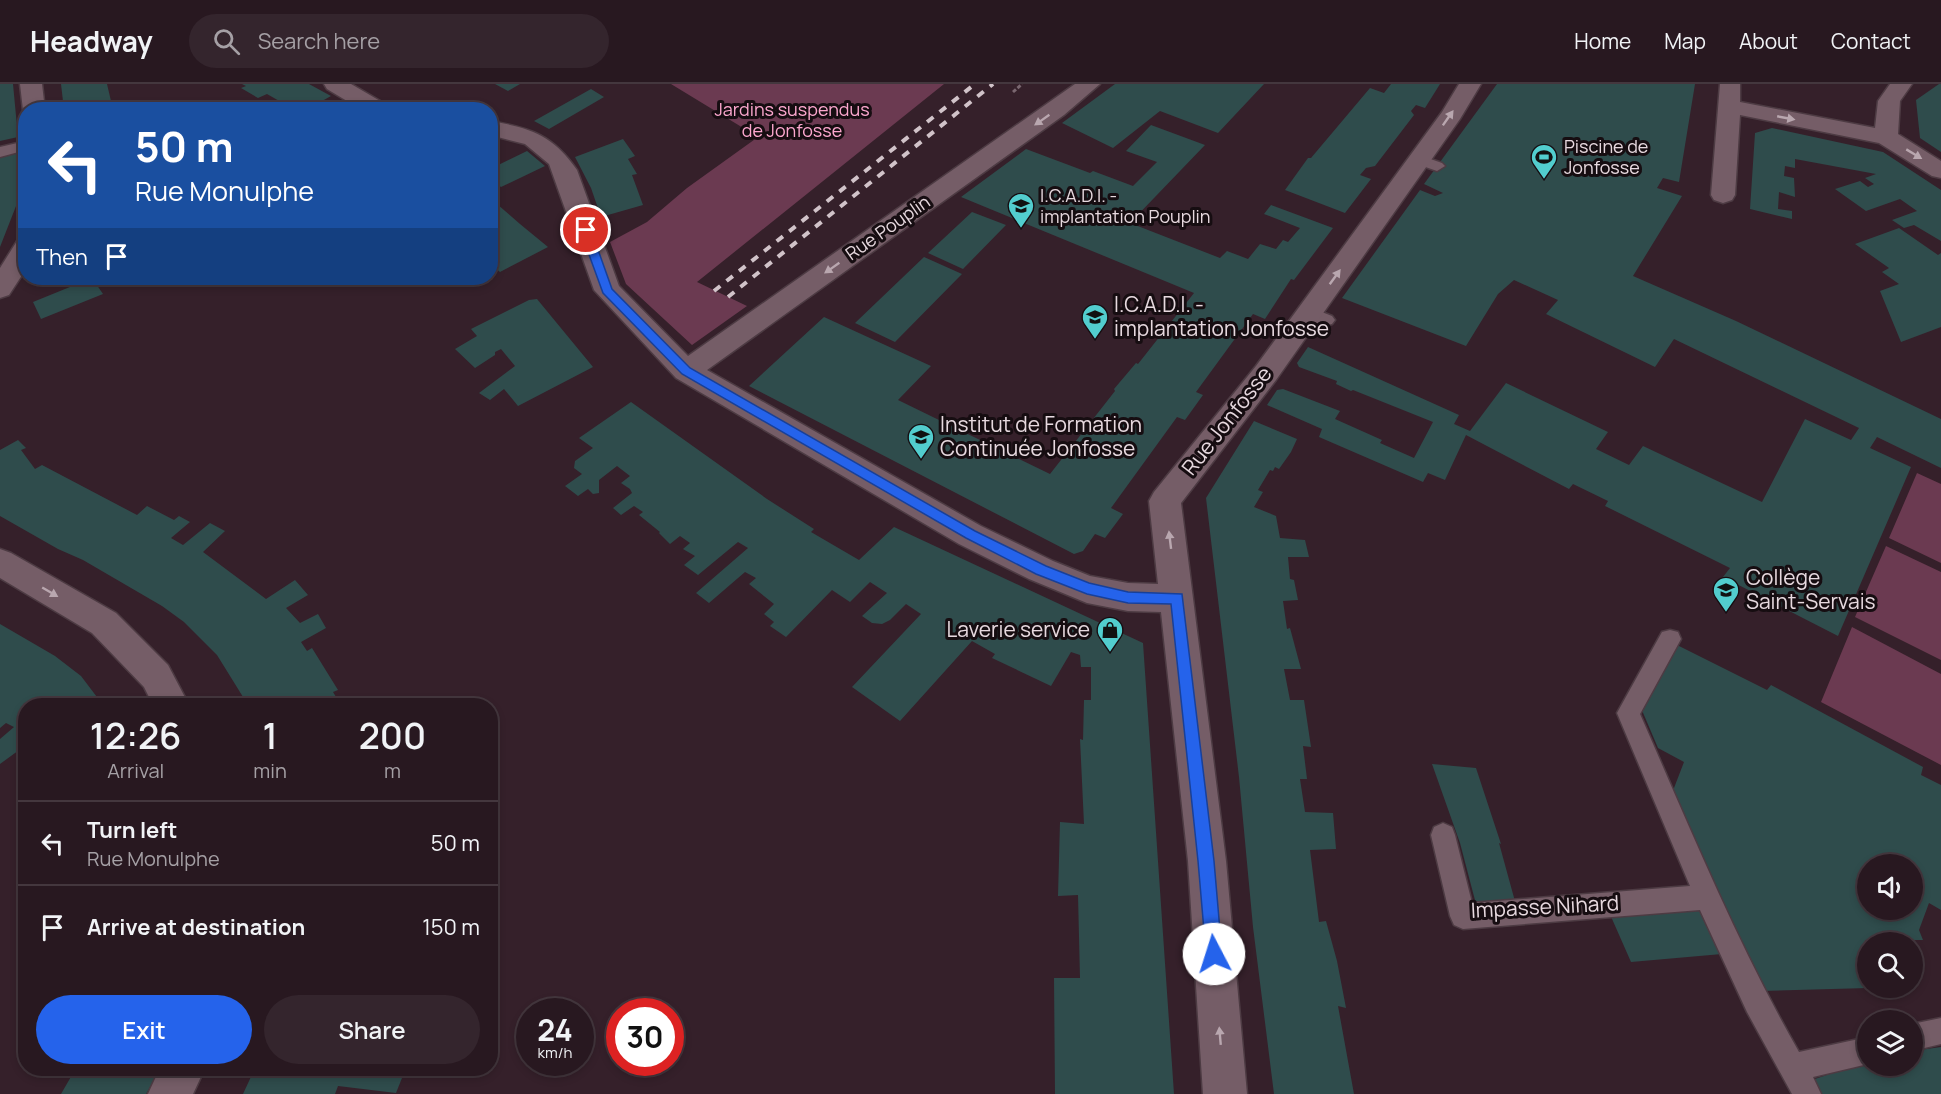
<!DOCTYPE html>
<html lang="en">
<head>
<meta charset="utf-8">
<style>
	body { margin:0; font-family:Manrope,sans-serif; background:#34252d; color:#f1f3f6; height:100vh; display:flex; flex-direction:column; font-size:22px; white-space:nowrap }
	* { box-sizing:border-box; margin:0 }
	p { font-size:20px; color:#a5a0a5 }
	.icon { flex:none; width:33px; height:33px; fill:none; stroke:currentColor; stroke-width:2; stroke-linecap:round; stroke-linejoin:round }
	.map { position:relative; flex:1; overflow:hidden }
	.drawer { position:absolute; left:18px; top:614px; width:480px; height:378px; display:flex; flex-direction:column; background:#281820; border-radius:24px; box-shadow:0 3px 9px #0003,0 0 0 2px #44373e }
	.drawer>* { flex:none }
	.banner { position:absolute; left:18px; top:18px; width:480px; height:183px; border-radius:24px; box-shadow:0 3px 9px #0003,0 0 0 2px #44373e; background:#1a4fa0; color:#fff; overflow:hidden }
	.buttons { position:absolute; left:1857px; top:770px; display:grid; gap:12px }
	.buttons a { display:grid; place-items:center; width:66px; height:66px; border-radius:50%; background:#281820; box-shadow:0 3px 9px #0003,0 0 0 2px #44373e; font-size:30px }
	.speed { position:absolute; left:516px; top:914px; display:flex; gap:12px; font-size:30px; font-weight:700; text-align:center }
	.speed>* { display:grid; place-content:center; width:78px; height:78px; border-radius:50%; background:#281820; box-shadow:0 3px 9px #0003,0 0 0 2px #44373e; line-height:1 }
	.speed small { font-size:15px; font-weight:400 }
	.speed .limit { border:9px solid #d22; background:#fff; color:#111 }
	.pin { position:absolute; display:grid; place-items:center; width:51px; height:51px; color:#fff; margin:-26px; border:3px solid #fff; border-radius:50%; box-shadow:0 2px 6px #0007 }
	.me { position:absolute; width:66px; margin:-33px; rotate:355deg; stroke-linejoin:round; filter:drop-shadow(0 0 4px #0008) }
	.turn { display:flex; align-items:center; gap:21px; height:126px; padding:0 18px; font-size:27px }
	.turn .icon { width:78px; height:78px; stroke-width:2.5 }
	.turn b { display:block; font-size:42px; line-height:51px }
	.then { display:flex; align-items:center; height:57px; padding:0 18px; background:#0003; gap:12px; font-size:22px }
	.eta { display:flex; justify-content:space-evenly; align-items:center; height:102px; text-align:center }
	.eta b { font-size:36px; font-weight:600; line-height:42px }
	.cta { display:flex; gap:12px; margin-top:auto; padding:12px 18px }
	.cta a { flex:1; height:69px; border-radius:36px; background:#2563eb; color:#fff; font-size:24px; font-weight:600; line-height:69px; text-align:center }
	.cta a+a { background:#34252d; color:#f1f3f6 }
	ul { padding:0; list-style:none }
	li { display:flex; align-items:center; gap:18px; height:84px; padding:0 18px; border-top:2px solid #44373e }
	li div { flex:1 }
	li b { display:block; font-size:22px }
	li em { font-style:normal }
	header { display:flex; align-items:center; gap:36px; box-sizing:border-box; height:84px; padding:0 30px; background:#281820; border-bottom:2px solid #44373e }
	header strong { font-size:28px }
	nav { display:flex; gap:33px; margin-inline-start:auto; font-size:21px }
	.search { width:420px; height:54px; background:#34252d; display:flex; align-items:center; gap:15px; box-sizing:border-box; padding:0 21px; border-radius:33px; color:#a5a0a5; font-size:22px }
	.map>svg:first-child { display:block }
	.green { fill:#6b3a51 }
	.building { fill:#2f4c4c; fill-rule:evenodd }
	.lines { fill:none; stroke-linecap:round; stroke-linejoin:round }
	.service-casing { stroke:#4d3b43; stroke-width:3 }
	.minor-casing { stroke:#4d3b43; stroke-width:3 }
	.path { stroke:#7a6770; stroke-width:3; stroke-dasharray:4 2; stroke-linecap:butt }
	.service { fill:#755d67; fill-rule:evenodd }
	.minor { fill:#755d67; fill-rule:evenodd }
	.rail { stroke:#d1c3c9; stroke-width:4; stroke-dasharray:8 8; stroke-linecap:butt }
	.oneway { fill:#b9a7af }
	.route { fill:#2563eb; stroke:#184099; stroke-width:1.5 }
	.labels { text-anchor:middle; stroke-width:6; stroke-linejoin:round; paint-order:stroke }
	.far-park-label { font-size:18px; fill:#fca7ce; stroke:#160d11 }
	.far-poi-label { font-size:18px; fill:#e7d9df; stroke:#160d11; text-anchor:start }
	.far-street-label { font-size:18px; fill:#e7d9df; stroke:#160d11 }
	.poi-label { font-size:21px; fill:#e7d9df; stroke:#160d11; text-anchor:start }
	.street-label { font-size:21px; fill:#e7d9df; stroke:#160d11 }
</style>
</head>
<body>
<header>
<strong>Headway</strong>
<div class="search"><svg class="icon" aria-label="search" viewBox="0 0 24 24"><circle cx="10" cy="10" r="6"/><path d="M15 15l6 6"/></svg>Search here</div>
<nav><a>Home</a><a>Map</a><a>About</a><a>Contact</a></nav>
</header>
<div class="map">
<svg width="1941" height="1010" viewBox="0 0 1941 1010">
	<rect width="100%" height="100%" fill="#35202a"/>
	<path class="green" d="M671,0H944L697,198L747,222L692,261L626,200L610,158L647,138L687,104L758,53Z
		M1917,389L1941,400V479L1889,454Z
		M1886,462L1941,488V576L1855,533Z
		M1852,543L1941,590V681L1821,618Z"/>
	<path class="building" d="M0,0H13L18,53L0,57Z
		M61,0H107L111,17L115,16L116,26H64Z
		M242,0H309L331,12L306,26H284L276,21L281,18L267,10L258,14L241,4L246,2Z
		M495,0H520L508,7Z
		M1115,0H1264L1218,49L1160,27L1113,64L1062,39Z
		M1391,0H1440L1425,24L1416,21L1411,27L1414,31L1375,82L1366,84L1360,91L1371,95L1345,129L1285,106L1308,74H1311L1370,4L1384,9Z
		M1497,0H1695L1679,98L1663,94L1657,104L1682,112L1633,192L1736,237L1941,335V384L1877,353L1870,364L1911,383L1838,552L1723,493L1730,484L1605,422L1608,417L1573,400L1569,405L1466,351L1445,396L1428,389L1423,398L1319,353L1322,345L1267,321L1277,306L1283,305L1340,327L1335,335L1382,356L1380,359L1414,374L1433,338L1353,306L1351,307L1336,300L1337,297L1299,283L1297,279L1308,263L1459,331L1454,340L1470,347L1506,299L1608,348L1596,365L1629,381L1643,362L1762,418L1805,335L1851,356L1859,344L1674,255L1655,283L1546,230L1558,216L1514,196L1498,210L1466,262L1342,214L1420,106L1435,112L1443,109L1424,100Z
		M1939,0H1941V68L1920,54L1916,16Z
		M591,5L604,13L549,45L534,37Z
		M341,18L353,26H327Z
		M1151,41L1205,61L1130,139L1220,174L1227,167L1248,175L1260,160L1276,165L1283,156L1288,158L1300,144L1264,130L1271,121L1333,144L1294,196L1291,195L1265,235L1253,230L1196,308L1203,311L1185,336L1177,333L1111,424L1123,430L1105,454L1095,450L1083,467L1074,470L749,302L824,233L931,282L898,316L1050,390L1115,307L1114,305L1136,279L1138,280L1194,209L961,113L1026,65L1090,89L1093,87L1133,102L1157,78L1126,67Z
		M1772,44L1883,68L1941,106V157L1914,141L1904,144L1892,136L1917,127L1900,115L1866,127L1835,105L1860,97L1868,103L1874,100L1865,94L1876,90L1795,75V84L1785,82L1784,92L1794,94L1795,113L1779,108L1778,125L1792,127V135L1750,125L1755,49Z
		M623,55L635,72L628,75L637,90L632,91L643,121L601,133L591,104L575,73Z
		M18,67L19,97L18,117L0,163V72Z
		M527,67L545,82L501,103L490,94V85Z
		M490,114L520,140L548,163L500,188L490,180Z
		M972,128L1006,141L963,185L928,169Z
		M1899,144L1938,171L1941,169V243L1901,258L1880,207L1899,200L1882,188L1889,184L1855,160Z
		M924,173L962,190L895,258L855,239Z
		M92,194L103,210L41,235L33,218Z
		M537,215L593,283L518,322L504,305L490,316L479,309L515,282L501,265L495,268V271L475,284L455,265L477,252L471,245L529,216Z
		M631,318L767,415L814,445L811,448L859,476L894,443L1143,559L1174,1010H1055L1054,894H1080L1078,811L1058,812L1060,738L1084,740L1080,655L1083,656L1084,616H1091V583H1081L1080,571L1071,568L1051,602L992,574L995,570L972,557L900,637L852,603L921,530L906,520L890,536L882,540L872,539L862,532L887,509L870,498L850,518L832,506L786,553L770,542L774,538L764,530L774,520L749,500L756,494L745,488L709,519L696,509L748,464L738,458L698,491L684,481L695,472L683,465L690,459L680,452L670,460L659,449L660,448L639,431L643,428L634,422L621,431L613,424L632,409L630,405L621,399L630,392L617,382L599,396V409L593,410L588,405L578,412L565,402L582,390L574,384L575,377L593,364L579,354Z
		M1254,337L1297,355L1291,368L1279,385L1275,383L1273,387L1270,386L1258,406L1263,408L1254,423L1276,432L1280,454L1305,456L1309,473H1288L1290,495L1294,496L1298,516L1283,517L1287,545L1290,544L1301,585H1284L1290,616H1304L1311,663L1303,662L1307,695H1300L1305,728L1333,729L1336,765L1310,766L1319,838L1326,837L1337,877L1346,924L1338,922L1354,1010H1274L1253,843L1239,693L1206,414Z
		M18,356L26,364L21,366L35,385L42,381L137,431L147,422L174,436L179,432L190,438L171,454L183,461L210,439L225,447L203,468L266,515L295,496L308,511L286,524L300,539L318,530L326,544L301,558L307,567L312,564L338,606L333,608L341,621H248L217,571L184,538L162,522L83,476L58,465L0,432V366Z
		M0,540L55,572L81,592L103,621H26V661L0,680V655L14,643L6,639L0,644Z
		M1675,560L1767,606L1771,601L1923,683L1921,691L1941,701V826L1929,819L1919,846L1923,856H1865L1868,860V904L1760,907L1665,703L1674,704L1684,678L1658,664L1641,624ZM1868,780H1912V825H1868Z
		M1432,680L1476,684L1501,760L1499,759L1516,821L1476,820L1460,759Z
		M1699,821L1722,870L1631,878L1609,828Z
		M1941,963V1010H1813L1806,998L1868,977V981H1912V967Z
		M76,984H161L146,1010H61Z
		M255,984H406L396,1009L338,1002L335,1010H243Z"/>
	<g class="lines">
		<g class="service-casing">
			<path id="service" d="M26,57V66L0,73V63Z
				M1419,71L1442,79L1445,82L1437,87L1414,79L1411,76L1414,73Z
				M1309,223L1332,232L1335,236L1332,240C1322,243 1306,238 1300,229L1303,225Z
				M1670,546L1678,548L1681,555L1640,630C1690,744 1737,860 1799,968L1868,953V980L1813,993L1821,1010H1792L1747,928L1700,826L1463,845L1454,841L1450,832L1431,751L1434,743L1443,739L1452,743L1455,751L1472,819L1690,802L1617,629L1662,548Z
				M1941,934V960L1912,967V940Z"/>
		</g>
		<g class="minor-casing">
			<path id="minor" d="M20,0H42L45,26H26V30L23,26Z
				M324,0H351L387,21L390,26H362L327,5Z
				M1075,0H1100L1064,31L707,286L981,442L1053,477L1090,492L1128,499L1158,500L1149,417L1154,408L1256,282L1442,28L1459,0H1481L1460,35L1276,296L1181,419L1226,777L1247,1010H1203L1188,777L1161,528L1128,527L1087,519L1029,495L959,460L676,294L594,206L549,80L525,60L490,51V37C531,44 553,51 577,86L619,202L688,272Z
				M1720,0H1740V18L1875,44L1878,17L1890,0H1912L1900,17L1898,50L1941,77V94L1932,92L1879,59L1740,31L1735,111L1732,116L1723,119L1714,116L1711,111Z
				M26,155V185L9,211L0,214V184L17,157Z
				M0,465L11,469L116,529L168,581L189,621H153L144,603L92,549L0,494Z
				M160,984H205L193,1010H148Z"/>
		</g>
		<path class="path" d="M1013,8L1022,0"/>
		<use href="#service" class="service"/>
		<use href="#minor" class="minor"/>
		<path class="rail" d="M714,207L975,0
			M728,213L993,0"/>
	</g>
	<defs><path id="oneway-solid" d="M-6-.8H1V-3.2L6.5 0L1 3.2V.8H-6Z" transform="scale(1.5)"/></defs>
	<g class="oneway">
		<use href="#oneway-solid" transform="translate(1448 34) rotate(-55)"/>
		<use href="#oneway-solid" transform="translate(1786 34) rotate(11)"/>
		<use href="#oneway-solid" transform="translate(1042 36) rotate(145)"/>
		<use href="#oneway-solid" transform="translate(1914 70) rotate(31)"/>
		<use href="#oneway-solid" transform="translate(832 184) rotate(145)"/>
		<use href="#oneway-solid" transform="translate(1335 193) rotate(-54)"/>
		<use href="#oneway-solid" transform="translate(1170 456) rotate(-97)"/>
		<use href="#oneway-solid" transform="translate(50 508) rotate(30)"/>
		<use href="#oneway-solid" transform="translate(1220 952) rotate(-95)"/>
	</g>
	<path class="route" d="M586,143L591,146L612,205L690,284L975,447L1046,482L1089,499L1128,508L1182,510L1214,777L1222,870L1220,876L1214,879L1208,876L1206,870L1198,777L1171,520L1128,519L1087,510L1036,490L966,454L682,290L603,209L580,146Z"/>
	<defs>
		<g id="stadium-pin" transform="scale(1.35)"><path d="M0 17L-7.5 6A9.5 9.5 0 1 1 7.5 6Z" fill="#52cdce" stroke="#160d11"/><path d="M0-5a6.5 5 0 1 0 0 10a6.5 5 0 1 0 0-10ZM-3.5-1.8h7v3.6h-7Z" fill="#111"/></g>
		<g id="school-pin" transform="scale(1.35)"><path d="M0 17L-7.5 6A9.5 9.5 0 1 1 7.5 6Z" fill="#52cdce" stroke="#160d11"/><path d="M0-5L7-2L0 1L-7-2ZM-4 1L0 2.5L4 1V4Q0 6-4 4Z" fill="#111"/></g>
		<g id="shop-pin" transform="scale(1.35)"><path d="M0 17L-7.5 6A9.5 9.5 0 1 1 7.5 6Z" fill="#52cdce" stroke="#160d11"/><path d="M-5-2.5h2.3a2.7 3.5 0 0 1 5.4 0H5L5.5 6h-11ZM-1.5-2.5h3a1.5 2.3 0 0 0-3 0Z" fill="#111"/></g>
	</defs>
	<g fill-rule="evenodd">
		<use href="#stadium-pin" x="1544" y="73"/>
		<use href="#school-pin" x="1021" y="122"/>
		<use href="#school-pin" x="1095" y="233"/>
		<use href="#school-pin" x="921" y="353"/>
		<use href="#school-pin" x="1726" y="506"/>
		<use href="#shop-pin" x="1110" y="546"/>
	</g>
	<g class="labels">
		<g class="far-park-label">
			<text x="792" y="32">Jardins suspendus<tspan x="792" dy="21">de Jonfosse</tspan></text>
		</g>
		<g class="far-poi-label">
			<text x="1564" y="69">Piscine de<tspan x="1564" dy="21">Jonfosse</tspan></text>
			<text x="1040" y="118">I.C.A.D.I. -<tspan x="1040" dy="21">implantation Pouplin</tspan></text>
		</g>
		<g class="far-street-label">
			<text transform="translate(888 144) rotate(-35)" y="6">Rue Pouplin</text>
		</g>
		<g class="poi-label">
			<text x="1114" y="228">I.C.A.D.I. -<tspan x="1114" dy="24">implantation Jonfosse</tspan></text>
			<text x="940" y="348">Institut de Formation<tspan x="940" dy="24">Continuée Jonfosse</tspan></text>
			<text x="1746" y="501">Collège<tspan x="1746" dy="24">Saint-Servais</tspan></text>
			<text x="1090" y="553" text-anchor="end">Laverie service</text>
		</g>
		<g class="street-label">
			<text transform="translate(1227 337) rotate(-52)" y="7">Rue Jonfosse</text>
			<text transform="translate(1545 823) rotate(-3)" y="7">Impasse Nihard</text>
		</g>
	</g>
</svg>
<div class="buttons">
<a><svg class="icon" aria-label="sound" viewBox="0 0 24 24"><path d="M4 9h4l5-4v14l-5-4H4zM17 9q2 3 0 6"/></svg></a>
<a><svg class="icon" aria-label="search" viewBox="0 0 24 24"><circle cx="10" cy="10" r="6"/><path d="M15 15l6 6"/></svg></a>
<a><svg class="icon" aria-label="layers" viewBox="0 0 24 24"><path d="M12 4l9 5-9 5-9-5zM3 14l9 5 9-5"/></svg></a>
</div>
<div class="speed"><div>24<small>km/h</small></div><div class="limit">30</div></div>
<div class="pin" style="left:586px;top:146px;background:#d93025"><svg class="icon" aria-label="arrive" viewBox="0 0 24 24"><path d="M6 21V4h12l-3 4 3 4H6"/></svg></div>
<svg class="me" style="left:1214px;top:870px" viewBox="-20 -20 40 40"><circle r="19" fill="#fff"/><path d="M0-13L10 11 0 6-10 11z" fill="#2563eb"/></svg>
<div class="banner">
<div class="turn"><svg class="icon" aria-label="left" viewBox="0 0 24 24"><path d="M17 20v-9H6M10 6l-5 5 5 5"/></svg><div><b>50 m</b>Rue Monulphe</div></div>
<div class="then">Then<svg class="icon" aria-label="arrive" viewBox="0 0 24 24"><path d="M6 21V4h12l-3 4 3 4H6"/></svg></div>
</div>
<section class="drawer">
<div class="eta">
<div><b>12:26</b><p>Arrival</p></div>
<div><b>1</b><p>min</p></div>
<div><b>200</b><p>m</p></div>
</div>
<ul>
<li><svg class="icon" aria-label="left" viewBox="0 0 24 24"><path d="M17 20v-9H6M10 6l-5 5 5 5"/></svg><div><b>Turn left</b><p>Rue Monulphe</p></div><em>50 m</em></li>
<li><svg class="icon" aria-label="arrive" viewBox="0 0 24 24"><path d="M6 21V4h12l-3 4 3 4H6"/></svg><div><b>Arrive at destination</b></div><em>150 m</em></li>
</ul>
<div class="cta"><a>Exit</a><a>Share</a></div>
</section>
</div>
</body>
</html>
